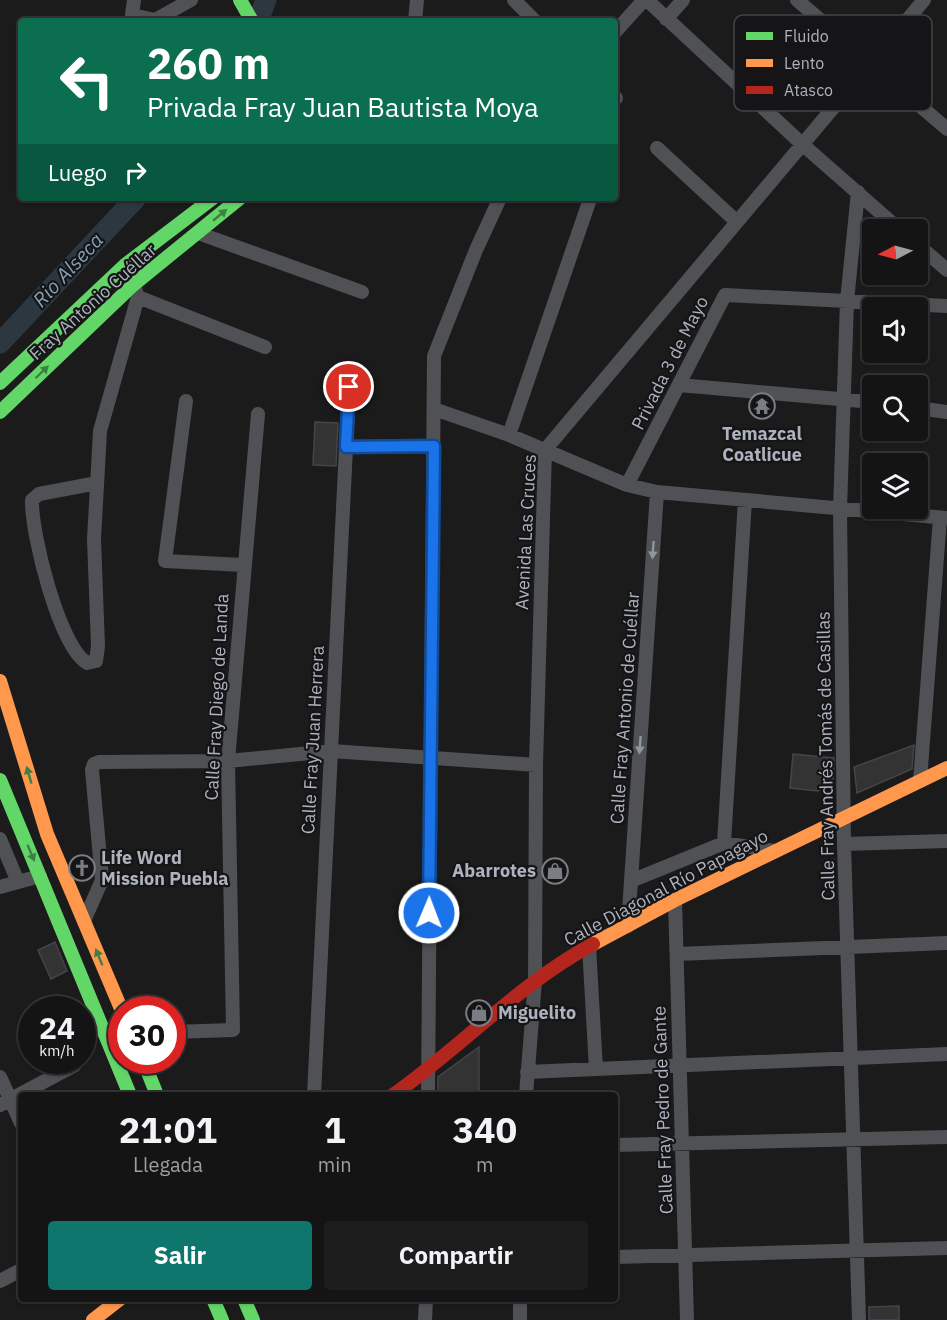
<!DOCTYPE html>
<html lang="es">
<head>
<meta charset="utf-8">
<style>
	body { margin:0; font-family:"IBM Plex Sans",sans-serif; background:#1d1d1e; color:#f1f3f6; height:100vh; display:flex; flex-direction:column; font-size:22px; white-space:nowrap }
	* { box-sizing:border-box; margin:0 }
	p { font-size:20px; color:#9d9ea0 }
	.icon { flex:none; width:33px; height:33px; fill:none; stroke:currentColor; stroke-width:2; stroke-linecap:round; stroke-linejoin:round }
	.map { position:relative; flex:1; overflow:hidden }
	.sheet { position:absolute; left:18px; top:1092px; width:600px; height:210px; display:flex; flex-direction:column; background:#141415; border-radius:6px; box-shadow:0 2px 4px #0004,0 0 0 2px #333334 }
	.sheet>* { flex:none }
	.top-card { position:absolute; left:18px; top:18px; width:600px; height:183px; border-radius:6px; box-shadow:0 2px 4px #0004,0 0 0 2px #333334; background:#0b6e4f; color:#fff; overflow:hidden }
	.needle { width:39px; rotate:264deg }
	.controls { position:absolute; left:862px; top:219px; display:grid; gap:12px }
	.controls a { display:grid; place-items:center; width:66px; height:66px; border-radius:6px; background:#141415; box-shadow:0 2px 4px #0004,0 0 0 2px #333334; font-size:30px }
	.speed { position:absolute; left:18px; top:996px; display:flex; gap:12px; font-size:30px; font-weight:700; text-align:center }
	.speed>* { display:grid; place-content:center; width:78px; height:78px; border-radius:50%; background:#141415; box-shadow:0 2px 4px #0004,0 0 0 2px #333334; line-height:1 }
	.speed small { font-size:15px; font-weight:400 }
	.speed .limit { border:9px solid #d22; background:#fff; color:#111 }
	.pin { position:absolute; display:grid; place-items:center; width:51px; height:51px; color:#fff; margin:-26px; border:3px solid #fff; border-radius:50%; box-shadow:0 2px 6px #0007 }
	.me { position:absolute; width:66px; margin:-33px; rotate:1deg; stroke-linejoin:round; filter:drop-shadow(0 0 4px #0008) }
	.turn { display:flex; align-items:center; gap:21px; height:126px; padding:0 30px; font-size:27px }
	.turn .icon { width:78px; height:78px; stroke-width:2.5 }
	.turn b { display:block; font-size:42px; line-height:51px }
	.then { display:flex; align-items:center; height:57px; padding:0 30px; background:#0003; gap:12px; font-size:22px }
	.eta { display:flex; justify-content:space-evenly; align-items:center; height:102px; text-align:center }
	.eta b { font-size:36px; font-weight:700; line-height:42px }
	.action { display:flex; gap:12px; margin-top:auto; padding:12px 30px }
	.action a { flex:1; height:69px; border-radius:6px; background:#0f766e; color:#fff; font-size:24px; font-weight:700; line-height:69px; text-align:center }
	.action a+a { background:#1d1d1e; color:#f1f3f6 }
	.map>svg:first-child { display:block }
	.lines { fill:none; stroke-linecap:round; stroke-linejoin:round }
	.river { stroke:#2d373f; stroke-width:21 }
	.building { fill:#333334; stroke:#444548; stroke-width:1.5 }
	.street { stroke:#4f5155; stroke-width:14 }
	.fast { stroke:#63d668; stroke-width:14 }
	.slow { stroke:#ff974d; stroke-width:14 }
	.jam { stroke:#b3261e; stroke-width:14 }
	.oneway { fill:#407f44 }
	.oneway2 { fill:#91959d }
	.route-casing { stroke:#114b97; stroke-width:15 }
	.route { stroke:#1a73e8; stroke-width:10 }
	.labels { text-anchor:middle; stroke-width:4.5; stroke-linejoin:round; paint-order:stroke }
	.street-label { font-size:18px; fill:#adb2bc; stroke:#151518 }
	.poi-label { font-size:18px; font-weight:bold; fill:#adb2bc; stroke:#151518; text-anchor:start }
	.water-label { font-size:20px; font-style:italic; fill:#84a1b7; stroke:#151518 }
	.key { fill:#151518; stroke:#434449; stroke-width:1.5 }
	.key-label { font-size:16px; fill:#adb2bc }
</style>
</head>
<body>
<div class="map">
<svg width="947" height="1320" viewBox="0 0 947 1320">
	<rect width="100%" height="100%" fill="#1b1b1c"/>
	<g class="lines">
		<path class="river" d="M258,21L266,0
			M0,343L136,198"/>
	</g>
	<path class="building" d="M315,422L338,423L336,466L313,465Z
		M914,745L912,769L857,793L854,767Z
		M793,754L834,758L833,781L818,791L790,788Z
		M55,942L67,971L51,979L38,950Z
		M479,1047V1095H438V1077Z
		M899,1306V1320H869V1307Z"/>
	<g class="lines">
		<path class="street" d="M134,0L132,15L155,20L191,0
			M514,0L535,21
			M647,0L802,144L900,230
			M797,0L947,129
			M666,19L683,0
			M415,21L417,0
			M615,32L644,0
			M615,97L616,98
			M657,148L737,222
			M858,192L847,301L840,509L844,844L859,1320
			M198,233L362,292
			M918,245L947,270
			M135,289L138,297L265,347
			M679,385L873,402
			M186,401L165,561L243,565
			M918,408L947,412
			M434,409L509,435L627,485L657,492L947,518
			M509,435L590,199
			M346,447L433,446
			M97,483L39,494L32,500C31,533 59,646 87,663L96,661L98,646L94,539L100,431L138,297
			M627,485L725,295L947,306
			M920,781L940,518
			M0,839L18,882
			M724,843L745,500
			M844,844L947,841
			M631,881L724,843L775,851
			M0,887L40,876
			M675,900L687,1320
			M84,921L102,880L92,770L94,764L99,762L228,761L331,751L536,765
			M628,926L657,492
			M589,946L596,1069
			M677,954L947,943
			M172,1032L233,1030L228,761L258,414
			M527,1072L947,1054
			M0,1077L21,1123
			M314,1095L349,387
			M428,1095L434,356L476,250L500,198
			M526,1095L535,981L536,765L545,450L924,0
			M0,1105L75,1065
			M615,1145L947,1137
			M615,1257L947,1248
			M0,1281L21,1270
			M425,1320L426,1299
			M520,1320V1299"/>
		<path class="fast" d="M240,0L252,21
			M0,383L125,265L213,198
			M0,412L133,285L240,198
			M0,780L130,1095
			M143,1060L157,1095
			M213,1299L222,1320
			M244,1299L253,1320"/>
		<path class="slow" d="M0,681L47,834L122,1011
			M593,944L675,900L947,768
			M93,1320L120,1299"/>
		<path class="jam" d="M393,1095C461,1047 519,984 593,944"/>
	</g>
	<defs><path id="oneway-solid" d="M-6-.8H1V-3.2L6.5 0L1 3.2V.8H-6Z" transform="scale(1.5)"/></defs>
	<g class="oneway">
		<use href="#oneway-solid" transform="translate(220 215) rotate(-40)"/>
		<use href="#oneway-solid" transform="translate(42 372) rotate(-44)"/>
		<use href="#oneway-solid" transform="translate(29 775) rotate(-106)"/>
		<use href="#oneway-solid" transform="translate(31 853) rotate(67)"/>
		<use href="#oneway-solid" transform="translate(99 957) rotate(-112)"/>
	</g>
	<g class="oneway2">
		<use href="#oneway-solid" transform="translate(653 550) rotate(94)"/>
		<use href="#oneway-solid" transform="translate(640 745) rotate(94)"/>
	</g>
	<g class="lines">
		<g class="route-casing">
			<path id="route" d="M349,387L346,447L434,446L429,913"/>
		</g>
		<use href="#route" class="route"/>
	</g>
	<defs>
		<g id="temple-ring" transform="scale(1.35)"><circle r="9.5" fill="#151518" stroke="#7a7d84" stroke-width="1.5"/><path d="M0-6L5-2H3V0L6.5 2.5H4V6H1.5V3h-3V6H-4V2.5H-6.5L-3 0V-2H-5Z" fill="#7a7d84"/></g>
		<g id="church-ring" transform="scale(1.35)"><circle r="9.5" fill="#151518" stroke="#7a7d84" stroke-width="1.5"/><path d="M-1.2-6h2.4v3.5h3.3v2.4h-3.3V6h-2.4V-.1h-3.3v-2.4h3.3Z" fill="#7a7d84"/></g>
		<g id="shop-ring" transform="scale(1.35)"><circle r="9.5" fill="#151518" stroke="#7a7d84" stroke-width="1.5"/><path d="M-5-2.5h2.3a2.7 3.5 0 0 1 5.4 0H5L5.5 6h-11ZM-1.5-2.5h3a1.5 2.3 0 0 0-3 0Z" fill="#7a7d84"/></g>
	</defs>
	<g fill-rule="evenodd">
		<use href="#temple-ring" x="762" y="406"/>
		<use href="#church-ring" x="82" y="868"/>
		<use href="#shop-ring" x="555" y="871"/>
		<use href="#shop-ring" x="479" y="1013"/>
	</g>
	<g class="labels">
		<g class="street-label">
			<text transform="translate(93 302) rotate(-42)" y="6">Fray Antonio Cuéllar</text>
			<text transform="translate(670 363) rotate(-63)" y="6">Privada 3 de Mayo</text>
			<text transform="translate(526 532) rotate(-87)" y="6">Avenida Las Cruces</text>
			<text transform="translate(217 697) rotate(-87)" y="6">Calle Fray Diego de Landa</text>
			<text transform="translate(625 708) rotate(-86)" y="6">Calle Fray Antonio de Cuéllar</text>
			<text transform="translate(313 740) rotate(-87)" y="6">Calle Fray Juan Herrera</text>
			<text transform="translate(826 756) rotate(-91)" y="6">Calle Fray Andrés Tomás de Casillas</text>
			<text transform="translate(666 888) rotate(-28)" y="6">Calle Diagonal Río Papagayo</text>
			<text transform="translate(663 1110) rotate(-92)" y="6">Calle Fray Pedro de Gante</text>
		</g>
		<g class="poi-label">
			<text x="762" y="440" text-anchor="middle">Temazcal<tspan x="762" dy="21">Coatlicue</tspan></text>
			<text x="101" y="864">Life Word<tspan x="101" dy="21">Mission Puebla</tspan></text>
			<text x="536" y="877" text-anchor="end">Abarrotes</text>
			<text x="498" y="1019">Miguelito</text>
		</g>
		<g class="water-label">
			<text transform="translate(68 270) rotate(-47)" y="7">Rio Alseca</text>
		</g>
	</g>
	<rect x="734" y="15" width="198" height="96" rx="9" class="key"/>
	<rect x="746" y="32" width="27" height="8" fill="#63d668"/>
	<rect x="746" y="59" width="27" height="8" fill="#ff974d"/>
	<rect x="746" y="86" width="27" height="8" fill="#b3261e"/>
	<g class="key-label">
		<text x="784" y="42">Fluido</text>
		<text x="784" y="69">Lento</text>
		<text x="784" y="96">Atasco</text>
	</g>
</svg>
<div class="controls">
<a><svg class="needle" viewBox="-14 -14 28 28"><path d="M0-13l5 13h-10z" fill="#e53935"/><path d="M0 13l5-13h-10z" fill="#9d9ea0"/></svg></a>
<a><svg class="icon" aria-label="sound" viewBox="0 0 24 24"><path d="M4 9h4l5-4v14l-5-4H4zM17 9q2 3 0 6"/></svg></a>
<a><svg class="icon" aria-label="search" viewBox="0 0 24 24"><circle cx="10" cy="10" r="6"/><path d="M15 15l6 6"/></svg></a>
<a><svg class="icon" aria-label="layers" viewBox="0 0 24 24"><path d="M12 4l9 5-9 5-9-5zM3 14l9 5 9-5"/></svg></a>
</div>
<div class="speed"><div>24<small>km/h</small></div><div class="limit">30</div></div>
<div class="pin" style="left:349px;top:387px;background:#d93025"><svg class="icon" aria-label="arrive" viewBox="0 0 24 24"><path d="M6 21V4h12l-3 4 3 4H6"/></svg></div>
<svg class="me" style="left:429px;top:913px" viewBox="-20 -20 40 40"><circle r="17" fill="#1a73e8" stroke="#fff" stroke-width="3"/><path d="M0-11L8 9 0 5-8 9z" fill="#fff"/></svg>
<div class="top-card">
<div class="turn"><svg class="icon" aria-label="left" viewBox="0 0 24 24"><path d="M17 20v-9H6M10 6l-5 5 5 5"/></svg><div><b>260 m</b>Privada Fray Juan Bautista Moya</div></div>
<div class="then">Luego<svg class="icon" aria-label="right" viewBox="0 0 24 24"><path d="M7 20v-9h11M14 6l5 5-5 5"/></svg></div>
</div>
<section class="sheet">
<div class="eta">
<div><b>21:01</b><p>Llegada</p></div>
<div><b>1</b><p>min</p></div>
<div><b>340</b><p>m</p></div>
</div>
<div class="action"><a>Salir</a><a>Compartir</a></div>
</section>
</div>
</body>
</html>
